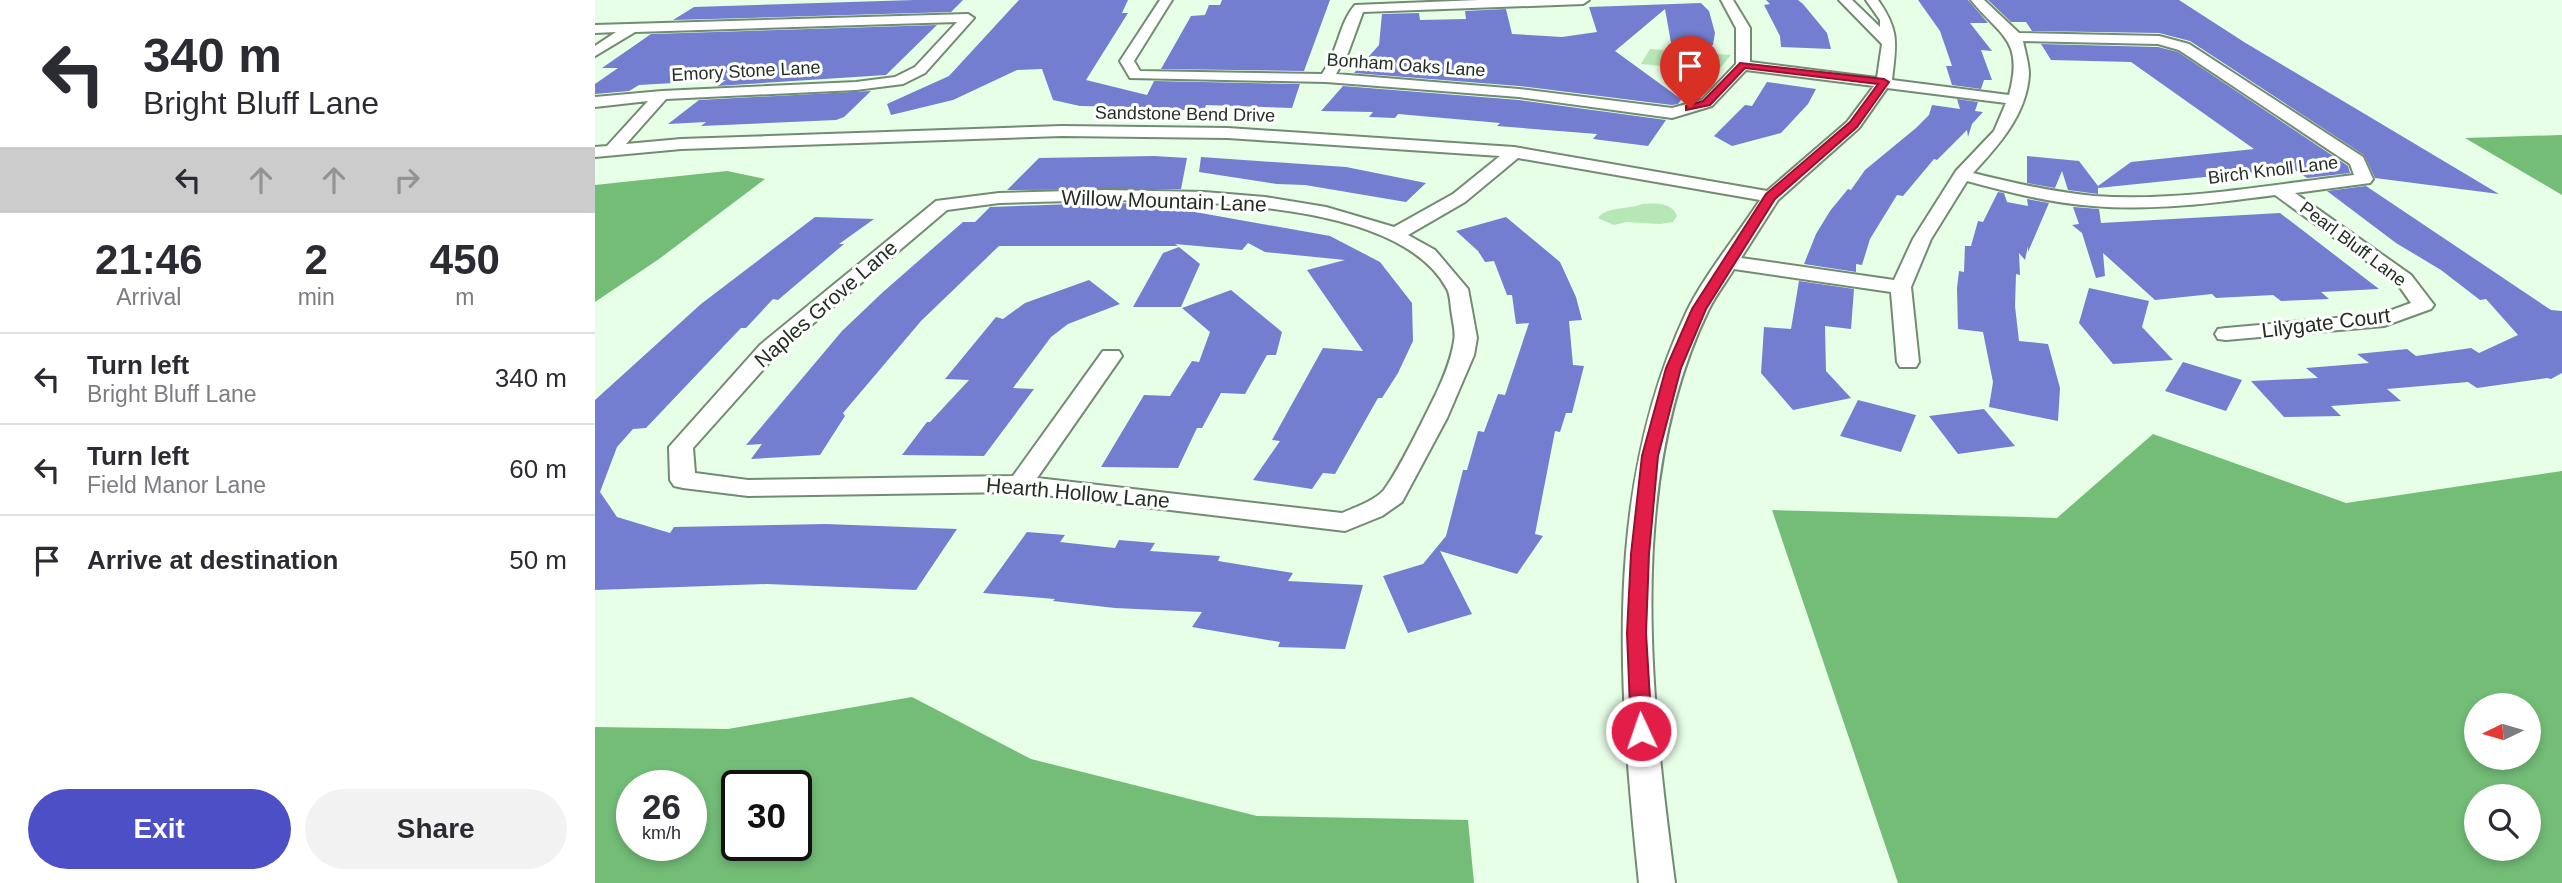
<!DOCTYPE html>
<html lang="en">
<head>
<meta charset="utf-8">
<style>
	body { margin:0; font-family:Arial,sans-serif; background:#f2f2f3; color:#2b2b33; height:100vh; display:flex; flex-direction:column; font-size:26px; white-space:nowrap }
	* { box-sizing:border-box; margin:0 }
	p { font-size:23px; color:#7c7c81 }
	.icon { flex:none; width:38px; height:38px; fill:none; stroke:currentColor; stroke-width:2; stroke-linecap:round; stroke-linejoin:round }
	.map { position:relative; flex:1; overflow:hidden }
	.sheet { display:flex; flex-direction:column; background:#fff; width:595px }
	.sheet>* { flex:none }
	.guide { background:#fff; color:#2b2b33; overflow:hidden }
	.needle { width:46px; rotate:265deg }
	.tools { position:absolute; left:1869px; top:693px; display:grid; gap:14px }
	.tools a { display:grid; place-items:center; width:77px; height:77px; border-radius:50%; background:#fff; box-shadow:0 4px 10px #0003; font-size:35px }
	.speed { position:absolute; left:21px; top:770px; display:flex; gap:14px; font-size:35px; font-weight:700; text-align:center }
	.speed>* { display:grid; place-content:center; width:91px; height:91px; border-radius:50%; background:#fff; box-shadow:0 4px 10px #0003; line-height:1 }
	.speed small { font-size:18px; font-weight:400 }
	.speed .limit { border:4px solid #111; border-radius:10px; background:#fff; color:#111 }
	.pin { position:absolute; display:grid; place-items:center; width:60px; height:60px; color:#fff; margin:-72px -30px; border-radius:50% 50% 50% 0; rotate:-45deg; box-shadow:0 0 7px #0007 }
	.pin .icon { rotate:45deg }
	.me { position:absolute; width:77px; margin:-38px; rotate:357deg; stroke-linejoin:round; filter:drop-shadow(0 0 5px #0008) }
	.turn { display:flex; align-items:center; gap:24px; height:147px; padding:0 28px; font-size:32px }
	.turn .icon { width:91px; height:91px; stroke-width:2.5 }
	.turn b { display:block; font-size:49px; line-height:60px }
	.lanes { display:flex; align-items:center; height:66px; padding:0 28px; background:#0003; justify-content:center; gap:35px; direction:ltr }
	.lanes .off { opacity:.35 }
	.eta { display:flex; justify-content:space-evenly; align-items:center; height:119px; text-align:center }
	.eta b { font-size:42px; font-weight:600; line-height:49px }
	.primary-button { display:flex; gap:14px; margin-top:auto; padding:14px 28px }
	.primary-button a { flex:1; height:80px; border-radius:42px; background:#4d4fc6; color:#fff; font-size:28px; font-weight:600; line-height:80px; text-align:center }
	.primary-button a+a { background:#f2f2f3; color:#2b2b33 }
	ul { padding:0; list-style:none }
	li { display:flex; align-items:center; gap:21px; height:91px; padding:0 28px; border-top:2px solid #e1e1e2 }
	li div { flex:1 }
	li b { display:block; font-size:26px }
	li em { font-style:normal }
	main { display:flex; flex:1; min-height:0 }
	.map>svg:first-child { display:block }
	.green { fill:#b7e7b7 }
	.water { fill:#73bd77; fill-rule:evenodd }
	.building { fill:#737ed0; fill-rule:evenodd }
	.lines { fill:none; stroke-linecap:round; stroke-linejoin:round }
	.minor-casing { stroke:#728c72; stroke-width:4 }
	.minor { fill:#fff; fill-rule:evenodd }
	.route { fill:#e11d48; stroke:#92132f; stroke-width:2 }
	.labels { text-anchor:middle; stroke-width:6; stroke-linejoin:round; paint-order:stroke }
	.far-street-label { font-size:18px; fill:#242f24; stroke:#fff }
	.street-label { font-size:21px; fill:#242f24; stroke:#fff }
</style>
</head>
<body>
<main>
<section class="sheet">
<div class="guide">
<div class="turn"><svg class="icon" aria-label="left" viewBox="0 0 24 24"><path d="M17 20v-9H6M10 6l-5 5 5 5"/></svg><div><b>340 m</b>Bright Bluff Lane</div></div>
<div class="lanes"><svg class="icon" aria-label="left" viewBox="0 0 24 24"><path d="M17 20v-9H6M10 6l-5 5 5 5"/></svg><svg class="icon off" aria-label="ahead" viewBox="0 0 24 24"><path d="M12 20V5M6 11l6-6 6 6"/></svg><svg class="icon off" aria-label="ahead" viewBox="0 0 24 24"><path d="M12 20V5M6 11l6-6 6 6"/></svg><svg class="icon off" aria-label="right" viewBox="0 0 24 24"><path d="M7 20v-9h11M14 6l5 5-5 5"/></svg></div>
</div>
<div class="eta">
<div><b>21:46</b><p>Arrival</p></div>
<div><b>2</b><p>min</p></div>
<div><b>450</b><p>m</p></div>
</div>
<ul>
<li><svg class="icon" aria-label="left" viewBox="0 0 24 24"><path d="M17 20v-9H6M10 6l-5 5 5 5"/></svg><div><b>Turn left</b><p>Bright Bluff Lane</p></div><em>340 m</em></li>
<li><svg class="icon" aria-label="left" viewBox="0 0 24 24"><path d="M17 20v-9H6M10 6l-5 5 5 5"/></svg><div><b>Turn left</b><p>Field Manor Lane</p></div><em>60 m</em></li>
<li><svg class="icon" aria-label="arrive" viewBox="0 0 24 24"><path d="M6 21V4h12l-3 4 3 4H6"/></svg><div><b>Arrive at destination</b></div><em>50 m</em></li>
</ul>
<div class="primary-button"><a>Exit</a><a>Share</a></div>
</section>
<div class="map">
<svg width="1967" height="883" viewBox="0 0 1967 883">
	<rect width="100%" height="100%" fill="#e7fee7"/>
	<path class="green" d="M1055,49L1136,55L1122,72L1046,64Z
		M1047,204C1060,203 1077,202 1082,216L1078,222L1065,224L1031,222L1019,225L1003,218C1012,206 1033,210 1047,204Z"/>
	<path class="water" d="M1967,135V195L1870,138Z
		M132,171L170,179L64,259L0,302V185Z
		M1558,434L1751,503L1967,471V883H1303L1177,510L1462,518ZM1881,705H1934V758H1881ZM1934,796V849H1881V796Z
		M317,697L436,759L662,816L873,820L879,883H0V727L133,729ZM37,786H96V845H37ZM142,786H201V845H142Z"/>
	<path class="building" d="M319,0H368L356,12L78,20L99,7Z
		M424,0H533L527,13H533L491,80L552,95L559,81L705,84L697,108L611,105L609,110H583L584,108L485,106L458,100L447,69L422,70L358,100L296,115L292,104L354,76Z
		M627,0H735L709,71L566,69L596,16L610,15L614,5H625Z
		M1171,0H1203L1208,4L1232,33L1236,49L1186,47L1185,36L1169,5L1175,4Z
		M1323,0H1373L1393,23H1375L1397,51L1386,50L1397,80H1389L1386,89L1357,85L1351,66H1357L1345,31Z
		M1393,0H1584L1649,42L1904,194L1780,178L1769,155L1595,41L1564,33L1437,31L1431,22H1416Z
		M1106,3L1114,11L1120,33L1118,45H1106L1103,75L1083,104L1077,105L924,86L759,73L784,45L787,14L824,13L825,20L871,19L870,11L911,9L917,34L967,37L1002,32L994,7ZM1070,9L1086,99L1020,51Z
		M342,25L291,75L122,86L131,80L44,85L34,91L0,94V84L23,68H7L56,34Z
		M1446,44L1563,47L1583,52L1753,166L1755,173L1712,178L1697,168L1503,188V194L1473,190L1467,171L1460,188L1432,183V156L1484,161L1503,186L1536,162L1659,149L1536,62L1456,60Z
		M1172,82L1221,89L1213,104L1186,133L1137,146L1119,136L1150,105L1157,106Z
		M748,86L924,100L1071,120L1053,146L998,139L1002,134L902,126L905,123L803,114L800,118L774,117L778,112L726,111Z
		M276,91L249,117L241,120L106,126L111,122L73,124L104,100Z
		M1362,99L1383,102L1380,111L1388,112L1377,124L1373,137L1372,130L1342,160L1339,159L1308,196L1302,195L1275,239L1267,265L1261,264V272L1209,264L1221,234L1235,211L1253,189L1256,190L1270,170L1321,128L1334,115L1337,105L1365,109Z
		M559,156L592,158L586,189L412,190L444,158Z
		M606,157L751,167L831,183L811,202L710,185L682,184L604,172Z
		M1771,186L1956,310L1967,311V373L1956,379L1952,378L1882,388L1873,382L1792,389L1806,401L1736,406L1746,416L1689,417L1656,381L1723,378L1711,368L1774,363L1762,354L1812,349L1821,356L1876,348L1884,353L1923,335L1891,299L1885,300L1846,270L1801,243L1732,191Z
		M1403,192L1409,193L1412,202L1433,206L1432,199L1454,203L1433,252V246L1430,260L1424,253L1425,275L1421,274L1420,306L1424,341L1453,344L1465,388L1463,421L1394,407L1398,382L1388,332L1363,329L1362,288L1364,271L1369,272L1370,246H1376L1383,221L1388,222Z
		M510,203L584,204L583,209L735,236L785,262L817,303L818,341L803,373L787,398H783L740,474L728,473L717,489L658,480L685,441L677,440L728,348L768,351L712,270L750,260L670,252L653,243L647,250L580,244L583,246H404L326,321L248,413L250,416L225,455L156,459L167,444L151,445L247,331L288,292L368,222H380L395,207Z
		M1478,207L1504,209L1506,223L1685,213L1784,289L1726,292L1734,299L1686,301L1678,295L1621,298L1617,294L1560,300L1508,253L1510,276L1501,278L1487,233L1477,225L1484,224Z
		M220,217L279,219L244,244H249L183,300L178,299L151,328H146L51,428L38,429L22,447L5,492L22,517L75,533L79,527L231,524L362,529L321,590L172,584L0,590V400L106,304Z
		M911,217L965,262L981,297L987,320L974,321L978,365L989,366L977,413H971L965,432L960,431L940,534L948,536L922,574L845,551L877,614L813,633L788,576L828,564L851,536L868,470H872L883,431L889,432L903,394L910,395L934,323L921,324L917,295H912L899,261L890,262L883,251L861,231Z
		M584,247L605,264L586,307H538L568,253Z
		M494,280L525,304L473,324L456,337L418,388L439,389L389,456L307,455L332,422H335L374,380L350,379L401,317L408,319L430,303Z
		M1204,281L1259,289L1256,329L1230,326L1231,371L1256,398L1198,410L1166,373L1169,327L1196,329Z
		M1494,288L1554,301L1547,327L1578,360L1518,364L1484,323Z
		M636,290L687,332L681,355H672L650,394L626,393L607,428H602L583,468L506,467L549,395L575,396L597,361L604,362L615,332L587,308Z
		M1588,362L1647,380L1631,411L1570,391Z
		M1263,400L1321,415L1306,452L1245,436Z
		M1389,409L1420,446L1363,454L1334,416Z
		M432,532L470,535L465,542L520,548L524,540L560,543L555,551L625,556L623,561L698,573L693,581L768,585L750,649L683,647L685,642L597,627L607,612L520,608L458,601L460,599L388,593Z"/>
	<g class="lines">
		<g class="minor-casing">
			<path id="minor" d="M565,0H577L539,61L545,71L727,74C743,52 744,23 760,5L884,0H994L988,4L768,12L753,53L741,74L924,89L1077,108L1107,100L1141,64V28L1126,0H1138L1155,28V62L1282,78L1287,44L1244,0H1257L1285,27V20L1271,0H1283C1305,31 1301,44 1297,80L1414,95C1429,39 1406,37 1376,0H1389L1424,33L1564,36L1594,44L1768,157L1778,179L1775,183L1700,193L1816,275L1839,305L1836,309L1789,326L1631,340L1623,339L1620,334L1623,329L1631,328L1786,314L1816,303L1802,283L1680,195C1620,203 1558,211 1498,206C1455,203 1413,192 1372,181L1336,239L1316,287L1324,362L1321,367H1305L1302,362L1296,292L1139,269C1131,282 1121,295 1114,309C1030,481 1056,700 1080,883H1044C1024,691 1007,491 1092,311C1109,276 1143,234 1165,200L923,158L870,202L813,235L840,250L873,289L882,338L879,355L852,418L807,502L787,516L750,531L425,492L153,496L88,488L79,486L75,480L74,447L165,345L341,201L404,193L510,190L609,192L670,197L731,207L799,227L858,194L905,156L633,138L467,136L86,149L0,157V147L12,146L53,101L0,107V97L67,91L261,82L300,77L320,67L362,22L40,32L0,56V46L21,32L0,33V25L373,14L379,18L330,73L308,84L261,90L71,99L31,144L86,139L467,126L633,128L919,147L1172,191L1252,122L1279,86L1151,70L1117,106L1077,118L924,97L731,82L535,78L525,61ZM1428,41L1563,44L1584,50L1755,164L1759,175C1673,185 1585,202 1499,196C1458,192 1418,183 1378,173C1404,145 1432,114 1434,74C1434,64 1430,51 1428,41ZM1292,88L1411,103L1399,131L1361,171L1318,239L1299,280L1146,258L1183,200L1264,128ZM510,200C599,202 804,199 852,289C856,296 855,307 857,315C858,324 861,333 859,341C856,361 848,379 840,396C827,422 805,468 789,490C779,501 761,507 747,513L442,478L527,356L524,351H508L418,476L153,480L100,473L98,448L181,355L352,210L404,203Z"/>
		</g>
		<use href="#minor" class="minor"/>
	</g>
	<path class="route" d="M1145,63L1289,79L1294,82L1262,127L1180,199L1111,309L1086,368L1063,456L1054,554L1051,633L1057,731L1054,737L1046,739L1039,737L1036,731L1032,633L1036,554L1047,456L1071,368L1097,309L1171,194L1255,122L1283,84L1150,68L1115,105L1091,110V106L1108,101Z"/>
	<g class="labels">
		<g class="far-street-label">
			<text transform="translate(811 65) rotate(4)" y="6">Bonham Oaks Lane</text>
			<text transform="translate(151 71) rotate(-3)" y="6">Emory Stone Lane</text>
			<text transform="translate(590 114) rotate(1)" y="6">Sandstone Bend Drive</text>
			<text transform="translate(1678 170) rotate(-7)" y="6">Birch Knoll Lane</text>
			<text transform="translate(1758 244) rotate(37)" y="6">Pearl Bluff Lane</text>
		</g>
		<g class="street-label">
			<text transform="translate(569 201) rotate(2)" y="7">Willow Mountain Lane</text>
			<text transform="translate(231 304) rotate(-41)" y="7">Naples Grove Lane</text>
			<text transform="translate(1731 323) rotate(-7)" y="7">Lilygate Court</text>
			<text transform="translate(483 493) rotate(5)" y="7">Hearth Hollow Lane</text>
		</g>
	</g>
</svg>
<div class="tools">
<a><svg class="needle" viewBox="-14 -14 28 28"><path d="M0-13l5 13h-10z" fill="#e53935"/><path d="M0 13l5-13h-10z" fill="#7c7c81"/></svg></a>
<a><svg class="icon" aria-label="search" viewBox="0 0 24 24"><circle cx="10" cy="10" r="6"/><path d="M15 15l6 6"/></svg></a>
</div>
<div class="speed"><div>26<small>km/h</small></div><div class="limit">30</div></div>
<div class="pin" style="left:1095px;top:108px;background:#d93025"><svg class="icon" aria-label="arrive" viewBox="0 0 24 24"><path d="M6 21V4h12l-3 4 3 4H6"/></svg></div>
<svg class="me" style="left:1046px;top:731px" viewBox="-20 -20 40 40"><circle r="17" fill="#e11d48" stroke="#fff" stroke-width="3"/><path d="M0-11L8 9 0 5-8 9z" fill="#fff"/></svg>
</div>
</main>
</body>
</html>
